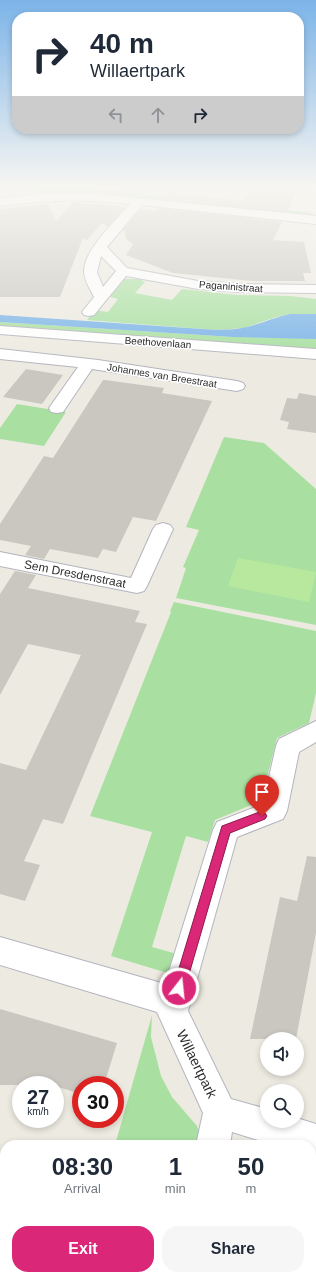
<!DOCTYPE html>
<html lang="en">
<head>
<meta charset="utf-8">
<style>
	body { margin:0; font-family:Arial,sans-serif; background:#f6f6f7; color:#1f2937; height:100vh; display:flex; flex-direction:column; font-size:15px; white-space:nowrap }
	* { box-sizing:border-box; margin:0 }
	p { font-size:13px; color:#747a83 }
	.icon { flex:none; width:22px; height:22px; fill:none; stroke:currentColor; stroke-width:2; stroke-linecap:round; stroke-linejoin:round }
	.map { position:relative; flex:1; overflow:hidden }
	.details { position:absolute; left:0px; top:1140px; width:316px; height:140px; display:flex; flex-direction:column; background:#fff; border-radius:16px 16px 0 0; box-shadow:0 2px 6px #0003 }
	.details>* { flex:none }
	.top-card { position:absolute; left:12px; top:12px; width:292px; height:122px; border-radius:16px; box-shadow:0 2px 6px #0003; background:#fff; color:#1f2937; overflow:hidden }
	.controls { position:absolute; left:260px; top:1032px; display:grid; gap:8px }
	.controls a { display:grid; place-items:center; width:44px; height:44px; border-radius:50%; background:#fff; box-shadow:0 2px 6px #0003; font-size:20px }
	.speed { position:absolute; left:12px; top:1076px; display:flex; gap:8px; font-size:20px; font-weight:700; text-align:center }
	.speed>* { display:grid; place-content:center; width:52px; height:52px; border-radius:50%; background:#fff; box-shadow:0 2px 6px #0003; line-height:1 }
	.speed small { font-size:10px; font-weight:400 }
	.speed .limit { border:6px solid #d22; background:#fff; color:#111 }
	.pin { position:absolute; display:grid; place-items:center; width:34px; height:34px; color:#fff; margin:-41px -17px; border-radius:50% 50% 50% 0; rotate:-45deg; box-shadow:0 0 4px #0007 }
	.pin .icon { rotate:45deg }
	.me { position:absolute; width:44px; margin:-22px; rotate:16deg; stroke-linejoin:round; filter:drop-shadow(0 0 3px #0008) }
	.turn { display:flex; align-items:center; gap:14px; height:84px; padding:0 12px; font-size:18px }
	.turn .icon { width:52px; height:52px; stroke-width:2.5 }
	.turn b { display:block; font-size:28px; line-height:34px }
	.lanes { display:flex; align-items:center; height:38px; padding:0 12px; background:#0003; justify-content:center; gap:20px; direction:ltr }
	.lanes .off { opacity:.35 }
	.eta { display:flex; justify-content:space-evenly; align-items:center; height:68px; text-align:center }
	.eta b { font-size:24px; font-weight:700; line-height:28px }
	.action { display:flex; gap:8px; margin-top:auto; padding:8px 12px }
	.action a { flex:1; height:46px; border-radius:16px; background:#db2777; color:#fff; font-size:16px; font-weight:700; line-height:46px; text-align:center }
	.action a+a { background:#f6f6f7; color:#1f2937 }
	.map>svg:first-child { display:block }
	.green { fill:#a9e0a1 }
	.pitch { fill:#b8e79e }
	.water { fill:#7bb4e8 }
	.building { fill:#c9c7c0 }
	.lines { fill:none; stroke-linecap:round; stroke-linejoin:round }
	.minor-casing { stroke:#b4b4bf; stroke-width:2 }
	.minor { fill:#fff; fill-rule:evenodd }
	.route { fill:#db2777; stroke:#8e194d }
	.labels { text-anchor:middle; stroke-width:3.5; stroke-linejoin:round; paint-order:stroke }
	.far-street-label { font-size:10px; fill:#2d2d2d; stroke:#fff }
	.street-label { font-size:12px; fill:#2d2d2d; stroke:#fff }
	.near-street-label { font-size:14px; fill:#2d2d2d; stroke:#fff }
</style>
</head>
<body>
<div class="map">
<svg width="316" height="1280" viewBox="0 0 316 1280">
	<rect width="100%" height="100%" fill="#edebe1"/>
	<path class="green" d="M11,188H90L314,213L312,216L303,217L99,194L63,193L35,195L34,191Z
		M124,279H139L145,282L135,293L172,300L182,289L237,295L290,296L316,299V314H290L276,317L244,328L217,330L87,320L95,310L108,312L118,299L107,296L116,284Z
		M0,322L233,337L310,338L316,339V352L0,328Z
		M17,404L66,412L44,446L0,439V428Z
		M224,437L264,443L316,489V625L176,598L186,568L183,567L199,530L186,527Z
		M174,602L316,631V693L309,723L277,738L261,801L215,820L208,842L186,836L152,947L177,954L171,974L111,956L152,832L90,816L171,612L170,611Z
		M152,1015L151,1037L161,1076L172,1097L197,1126L205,1145H115Z
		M78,1275H173L172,1280H77Z"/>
	<path class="pitch" d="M238,558L316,572L309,602L228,586Z"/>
	<path class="water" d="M290,314H316V339L233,337L0,322V315L217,330C226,329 234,330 242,328C259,325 274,317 290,314Z"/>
	<path class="building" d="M251,188H298L287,212L164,199L168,193L243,201Z
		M73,202L125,207L108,227L102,223L87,240L83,238L60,297H0V209L48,204L56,221Z
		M158,208L282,222L273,240L304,242L311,273H303L305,281H252L173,273L126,255L133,244L126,239L125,231H122L141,209L156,211Z
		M26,369L63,375L42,404L3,397Z
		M103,380H105L164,388L162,393L212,401L156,521L133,517L116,552L103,549L98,558L50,549L44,559L25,555L31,546L0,540V524L44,456L53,458Z
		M299,393L316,396V433L287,429L289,422L280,420L287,398L297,399Z
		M15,571L36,575L28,588L140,611L135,622L147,624L63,824L43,819L24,861L40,865L25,901L0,894V763L26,770L81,655L28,644L0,695V594Z
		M307,856L316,857V933L296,1039H250L280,897L297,901Z
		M0,1009L117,1043L104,1085H81V1094L55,1086V1085H0Z"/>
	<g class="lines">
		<g class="minor-casing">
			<path id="minor" d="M39,194H96L316,216V224L142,205L107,247L127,268L198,281L240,284L316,285V293L240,292L198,289L126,276L94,315L89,316L84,315L82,312L94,297C90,289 84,280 84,271C84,249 117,220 130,204C84,199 46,200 0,206V198ZM101,256L116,271L103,287L97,272Z
				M0,326L316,349V359L0,334Z
				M0,349L98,360L237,381L243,383L245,386L243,389L237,391L92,369L63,412L57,413L51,412L49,408L78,367L0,359Z
				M163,523L170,525L173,529L147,586L144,591L137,593L0,566V552L131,578L153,529L156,525Z
				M316,721V742L299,752L287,811L283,819L237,837L188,1011L231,1099L267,1109V1121H297V1118L316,1124V1158L311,1156V1145H274L232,1132L230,1145H196L203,1113L157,1012L0,965V937L165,984L213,830L217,822L263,804L276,746L279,739Z
				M166,1275H202V1280H164Z"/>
		</g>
		<use href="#minor" class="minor"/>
	</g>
	<linearGradient id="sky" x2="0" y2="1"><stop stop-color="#7cb4e8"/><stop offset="0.51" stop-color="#f7f6f2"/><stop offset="1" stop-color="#f7f6f2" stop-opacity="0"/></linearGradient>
	<rect width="316" height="367" fill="url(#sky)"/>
	<path class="route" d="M262,811L265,813L267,816L265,819L230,833L185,988L184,992L179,994L175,992L173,988L222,826Z"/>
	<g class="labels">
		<g class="far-street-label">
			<text transform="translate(231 286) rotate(4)" y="4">Paganinistraat</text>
			<text transform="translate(158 342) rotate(4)" y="4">Beethovenlaan</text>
			<text transform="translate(162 375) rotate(9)" y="4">Johannes van Breestraat</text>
		</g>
		<g class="street-label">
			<text transform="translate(75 574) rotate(11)" y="4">Sem Dresdenstraat</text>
		</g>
		<g class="near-street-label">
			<text transform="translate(197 1064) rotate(64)" y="5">Willaertpark</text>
		</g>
	</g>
</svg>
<div class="controls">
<a><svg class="icon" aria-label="sound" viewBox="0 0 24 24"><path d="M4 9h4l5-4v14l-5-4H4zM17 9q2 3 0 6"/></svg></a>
<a><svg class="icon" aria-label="search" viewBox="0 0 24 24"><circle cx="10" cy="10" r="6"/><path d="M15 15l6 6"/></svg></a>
</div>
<div class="speed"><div>27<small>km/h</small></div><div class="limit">30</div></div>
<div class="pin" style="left:262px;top:816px;background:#d93025"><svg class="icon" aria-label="arrive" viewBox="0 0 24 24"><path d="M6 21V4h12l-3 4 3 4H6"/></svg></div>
<svg class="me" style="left:179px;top:988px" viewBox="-20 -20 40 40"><circle r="17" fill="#db2777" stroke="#fff" stroke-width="3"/><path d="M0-11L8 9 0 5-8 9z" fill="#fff"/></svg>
<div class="top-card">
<div class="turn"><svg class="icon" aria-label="right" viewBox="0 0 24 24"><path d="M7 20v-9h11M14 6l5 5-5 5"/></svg><div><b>40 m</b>Willaertpark</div></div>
<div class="lanes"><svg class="icon off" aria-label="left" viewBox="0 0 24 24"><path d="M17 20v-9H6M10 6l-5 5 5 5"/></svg><svg class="icon off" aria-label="ahead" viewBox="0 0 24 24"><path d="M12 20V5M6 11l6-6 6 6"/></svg><svg class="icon" aria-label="right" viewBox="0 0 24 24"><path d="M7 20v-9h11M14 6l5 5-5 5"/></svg></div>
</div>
<section class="details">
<div class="eta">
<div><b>08:30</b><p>Arrival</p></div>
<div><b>1</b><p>min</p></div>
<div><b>50</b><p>m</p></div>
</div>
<div class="action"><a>Exit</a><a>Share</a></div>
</section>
</div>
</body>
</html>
